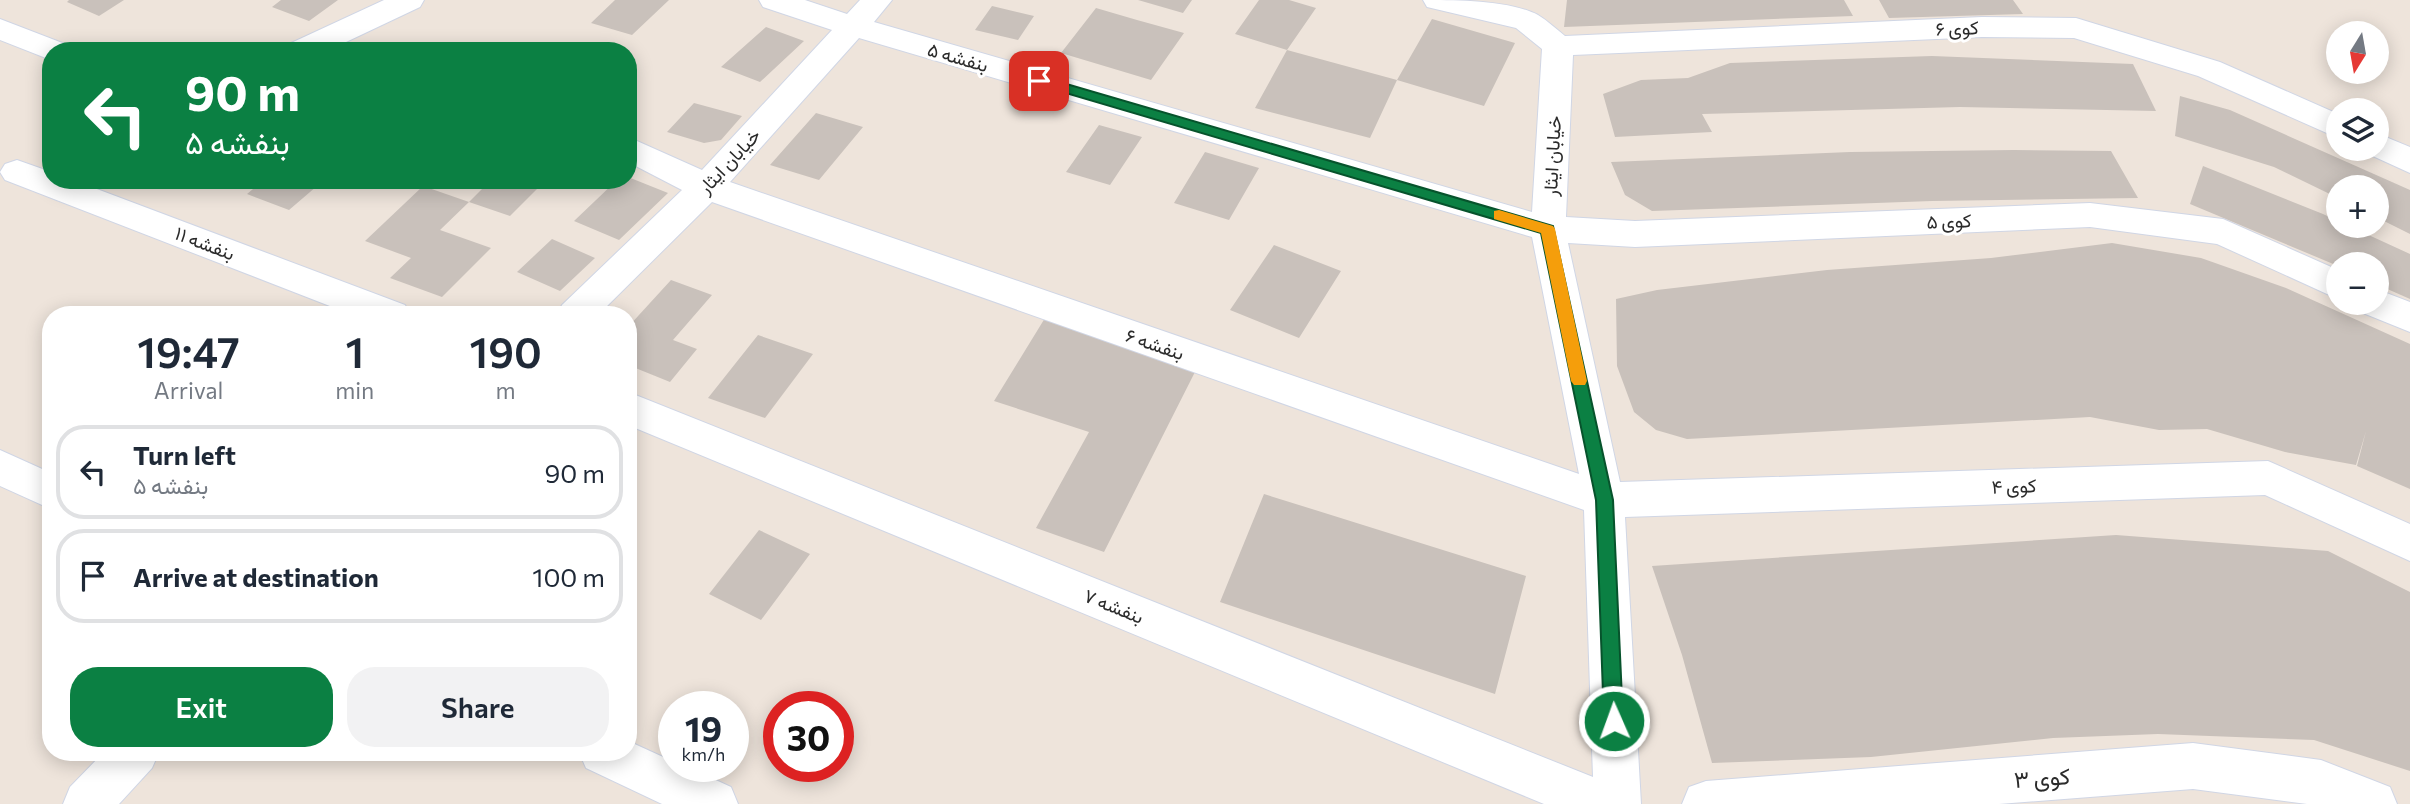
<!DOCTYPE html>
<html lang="en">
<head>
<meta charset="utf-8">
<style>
	body { margin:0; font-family:Commissioner,Vazirmatn,sans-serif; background:#f2f2f3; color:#1f2937; height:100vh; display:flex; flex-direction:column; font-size:26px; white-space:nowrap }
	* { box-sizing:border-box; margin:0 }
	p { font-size:23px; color:#747a83 }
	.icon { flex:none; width:38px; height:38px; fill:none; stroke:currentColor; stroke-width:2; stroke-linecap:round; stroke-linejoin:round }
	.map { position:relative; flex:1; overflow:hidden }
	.side { position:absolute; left:42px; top:306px; width:595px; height:455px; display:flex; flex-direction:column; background:#fff; border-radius:28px; box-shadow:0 4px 18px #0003 }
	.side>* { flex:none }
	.banner { position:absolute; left:42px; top:42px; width:595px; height:147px; border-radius:28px; box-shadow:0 4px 18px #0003; background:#0b8043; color:#fff; overflow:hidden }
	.needle { width:46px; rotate:191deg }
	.buttons { position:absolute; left:2326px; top:21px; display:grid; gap:14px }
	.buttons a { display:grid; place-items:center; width:63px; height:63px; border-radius:50%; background:#fff; box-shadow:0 4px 18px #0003; font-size:35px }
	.speed { position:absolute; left:658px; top:691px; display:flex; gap:14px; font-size:35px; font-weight:700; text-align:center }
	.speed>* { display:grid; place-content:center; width:91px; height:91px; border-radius:50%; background:#fff; box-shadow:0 4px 18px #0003; line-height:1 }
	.speed small { font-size:18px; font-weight:400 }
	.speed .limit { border:10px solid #d22; background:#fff; color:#111 }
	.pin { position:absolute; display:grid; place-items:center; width:60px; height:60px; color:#fff; margin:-30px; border-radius:14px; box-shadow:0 4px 10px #0006 }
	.me { position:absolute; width:77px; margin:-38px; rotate:358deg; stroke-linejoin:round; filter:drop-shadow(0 0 5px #0008) }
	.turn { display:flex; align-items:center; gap:24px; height:147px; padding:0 28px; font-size:32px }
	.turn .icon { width:91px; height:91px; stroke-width:2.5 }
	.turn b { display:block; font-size:49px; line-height:60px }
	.eta { display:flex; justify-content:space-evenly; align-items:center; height:119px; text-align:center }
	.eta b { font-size:42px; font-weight:600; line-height:49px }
	.action { display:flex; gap:14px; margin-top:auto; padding:14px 28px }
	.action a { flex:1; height:80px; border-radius:28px; background:#0b8043; color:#fff; font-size:28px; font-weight:600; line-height:80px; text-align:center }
	.action a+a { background:#f2f2f3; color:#1f2937 }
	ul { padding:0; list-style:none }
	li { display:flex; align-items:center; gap:21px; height:94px; margin:0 14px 10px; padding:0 14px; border:4px solid #e0e1e3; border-radius:28px }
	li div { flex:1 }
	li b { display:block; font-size:26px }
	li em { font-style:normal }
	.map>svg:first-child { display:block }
	.building { fill:#c9c1bb }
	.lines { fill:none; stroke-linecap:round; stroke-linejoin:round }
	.street-casing { stroke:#d0d6e5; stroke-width:2 }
	.street { fill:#fff; fill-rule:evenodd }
	.route { fill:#0b8043; stroke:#07532c; stroke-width:2 }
	.slow { fill:#f59e0b }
	.labels { text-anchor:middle; stroke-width:6; stroke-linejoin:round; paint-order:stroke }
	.street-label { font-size:19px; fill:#2b2b2b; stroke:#fff }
	.near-street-label { font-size:23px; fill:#2b2b2b; stroke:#fff }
</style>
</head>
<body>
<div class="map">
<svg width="2410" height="804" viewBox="0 0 2410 804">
	<rect width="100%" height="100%" fill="#eee4db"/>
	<path class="building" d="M69,0H124L99,16L67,2Z
		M281,0H338L309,21L272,7Z
		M615,0H669L632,35L591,23Z
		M1138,0H1192L1183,13Z
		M1259,0H1289L1316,8L1287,50L1235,34Z
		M1567,0H1844L1853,16L1564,27Z
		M1879,0H2013L2023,14L1889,18Z
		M992,6L1034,16L1018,40L975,30Z
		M1096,8L1137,20L1184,33L1151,80L1061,53Z
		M1432,19L1515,43L1484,106L1397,80Z
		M766,27L804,41L760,82L721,67Z
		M1287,50L1397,80L1370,138L1255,108Z
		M1932,56L2133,64L2156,111L1960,107L1702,114L1712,132L1615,137L1603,94L1641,80L1688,78L1730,63Z
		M2180,96L2230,110L2410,190V234L2376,217V187H2338V198L2274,167L2175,136Z
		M694,103L742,116L721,140L704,143L667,132Z
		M816,113L863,127L819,180L770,165Z
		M1099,125L1142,137L1110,185L1066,172Z
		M2014,150L2111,151L2138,198L1932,201L1652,211L1625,195L1611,162L1850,152Z
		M1205,152L1259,168L1229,220L1174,203Z
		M2203,166L2323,214L2338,221V226H2349L2410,254V299L2376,284V264L2338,266L2190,204Z
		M628,177L668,193L619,240L574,221L617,180H628Z
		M264,180H324L289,210L247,194Z
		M491,180H546L510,216L469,202L440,230L491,248L442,297L390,278L411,258L365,241L423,186L469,202Z
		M552,239L595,258L560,291L517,272Z
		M2112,243L2201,258L2286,288L2410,344V489L2357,466L2366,431L2356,465L2285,452L2207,429L2159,430L2090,417L1687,439L1656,430L1634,412L1617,366L1616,299L1657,290L1827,270L1991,258Z
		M1274,245L1341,271L1299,338L1230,310Z
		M671,280L712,295L673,340L697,349L670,382L628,365V327Z
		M1045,318L1198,366L1104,552L1036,528L1089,432L994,401Z
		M758,335L813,354L765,418L708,398Z
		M1264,494L1526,576L1495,694L1220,602Z
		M759,530L810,554L761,620L709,594Z
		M2116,535L2328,551L2410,592V771L2314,740L2158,734L2053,738L1871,757L1712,763L1682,655L1652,566Z"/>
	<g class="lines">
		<g class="street-casing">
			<path id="street" d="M384,0H424L420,7L327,51H285L289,44Z
				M759,0H805L847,14L860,0H892L874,22L1532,212L1542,49L1516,28L1427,7L1423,0C1455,0 1510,0 1538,15C1548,21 1556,29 1565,36L1982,17L2076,18L2220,62L2338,114V138L2198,76L2074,38L1982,37L1573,55L1566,217L1635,221L2090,203L2223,219L2338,270V299L2217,244L2090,227L1635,247L1568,243L1620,482L2268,461L2410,524V561L2265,495L1625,517L1641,804H1544L628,425V392L1593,777L1584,510L712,202L598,315H557L562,305L682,190L628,162V137L702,170L832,30L763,7ZM859,38L1532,237L1579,474L730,182Z
				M0,19L65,44L69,51H51V60L0,40Z
				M2376,133L2410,147V173L2364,152L2362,149H2376Z
				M17,160L51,172V180H73L405,305L410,315H353L5,180L0,172L5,164Z
				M2376,289L2410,302V332L2363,313L2358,303H2376Z
				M0,450L51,473V509L0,486Z
				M628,741L674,762V766H685L731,787L738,804H662L586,768L579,752H628Z
				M2193,743L2321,760L2390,787L2397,804H2307L2193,789L1999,804H1682L1689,787L1706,781Z
				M104,752H159L152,768L119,804H63L70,787Z"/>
		</g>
		<use href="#street" class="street"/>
	</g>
	<path class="route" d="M1039,76L1553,226L1613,500L1623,721L1620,727L1614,730L1607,727L1604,721L1596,500L1541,233L1035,84L1033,81Z"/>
	<path class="slow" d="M1499,210L1553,226L1555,229L1587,381L1585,385H1574L1571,381L1541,233L1494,219V211Z"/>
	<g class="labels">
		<g class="street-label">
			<text transform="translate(1957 28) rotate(-2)" y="7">کوی ۶</text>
			<text transform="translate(958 57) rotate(16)" y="7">بنفشه ۵</text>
			<text transform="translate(1552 156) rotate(-87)" y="7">خیابان ایثار</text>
			<text transform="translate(729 161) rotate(-47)" y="7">خیابان ایثار</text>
			<text transform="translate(1949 221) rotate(-2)" y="7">کوی ۵</text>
			<text transform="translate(205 243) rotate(21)" y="7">بنفشه ۱۱</text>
			<text transform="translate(1155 344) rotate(19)" y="7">بنفشه ۶</text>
			<text transform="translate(2014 486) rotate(-2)" y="7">کوی ۴</text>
			<text transform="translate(1114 606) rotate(22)" y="7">بنفشه ۷</text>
		</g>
		<g class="near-street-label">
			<text transform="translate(2042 778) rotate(-4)" y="8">کوی ۳</text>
		</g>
	</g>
</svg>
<div class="buttons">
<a><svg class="needle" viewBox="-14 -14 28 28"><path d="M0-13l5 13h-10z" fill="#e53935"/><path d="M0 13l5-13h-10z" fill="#747a83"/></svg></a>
<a><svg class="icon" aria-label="layers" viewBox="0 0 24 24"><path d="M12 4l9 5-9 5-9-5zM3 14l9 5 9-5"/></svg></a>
<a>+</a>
<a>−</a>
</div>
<div class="speed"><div>19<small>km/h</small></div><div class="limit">30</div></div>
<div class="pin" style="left:1039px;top:81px;background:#d93025"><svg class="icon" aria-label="arrive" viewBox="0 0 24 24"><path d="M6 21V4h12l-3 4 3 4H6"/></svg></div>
<svg class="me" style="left:1614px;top:721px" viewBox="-20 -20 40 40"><circle r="17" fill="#0b8043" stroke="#fff" stroke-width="3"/><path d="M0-11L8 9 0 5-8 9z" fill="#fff"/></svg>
<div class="banner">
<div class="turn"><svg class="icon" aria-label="left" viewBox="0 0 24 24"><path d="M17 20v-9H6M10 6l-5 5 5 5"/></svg><div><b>90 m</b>بنفشه ۵</div></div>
</div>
<section class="side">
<div class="eta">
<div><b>19:47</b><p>Arrival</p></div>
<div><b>1</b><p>min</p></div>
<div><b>190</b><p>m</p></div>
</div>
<ul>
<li><svg class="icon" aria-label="left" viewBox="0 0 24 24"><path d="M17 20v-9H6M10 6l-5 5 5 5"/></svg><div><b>Turn left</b><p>بنفشه ۵</p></div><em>90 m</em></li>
<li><svg class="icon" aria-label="arrive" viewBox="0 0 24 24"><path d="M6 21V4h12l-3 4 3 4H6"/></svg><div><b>Arrive at destination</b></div><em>100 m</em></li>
</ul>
<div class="action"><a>Exit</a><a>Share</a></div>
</section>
</div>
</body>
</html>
